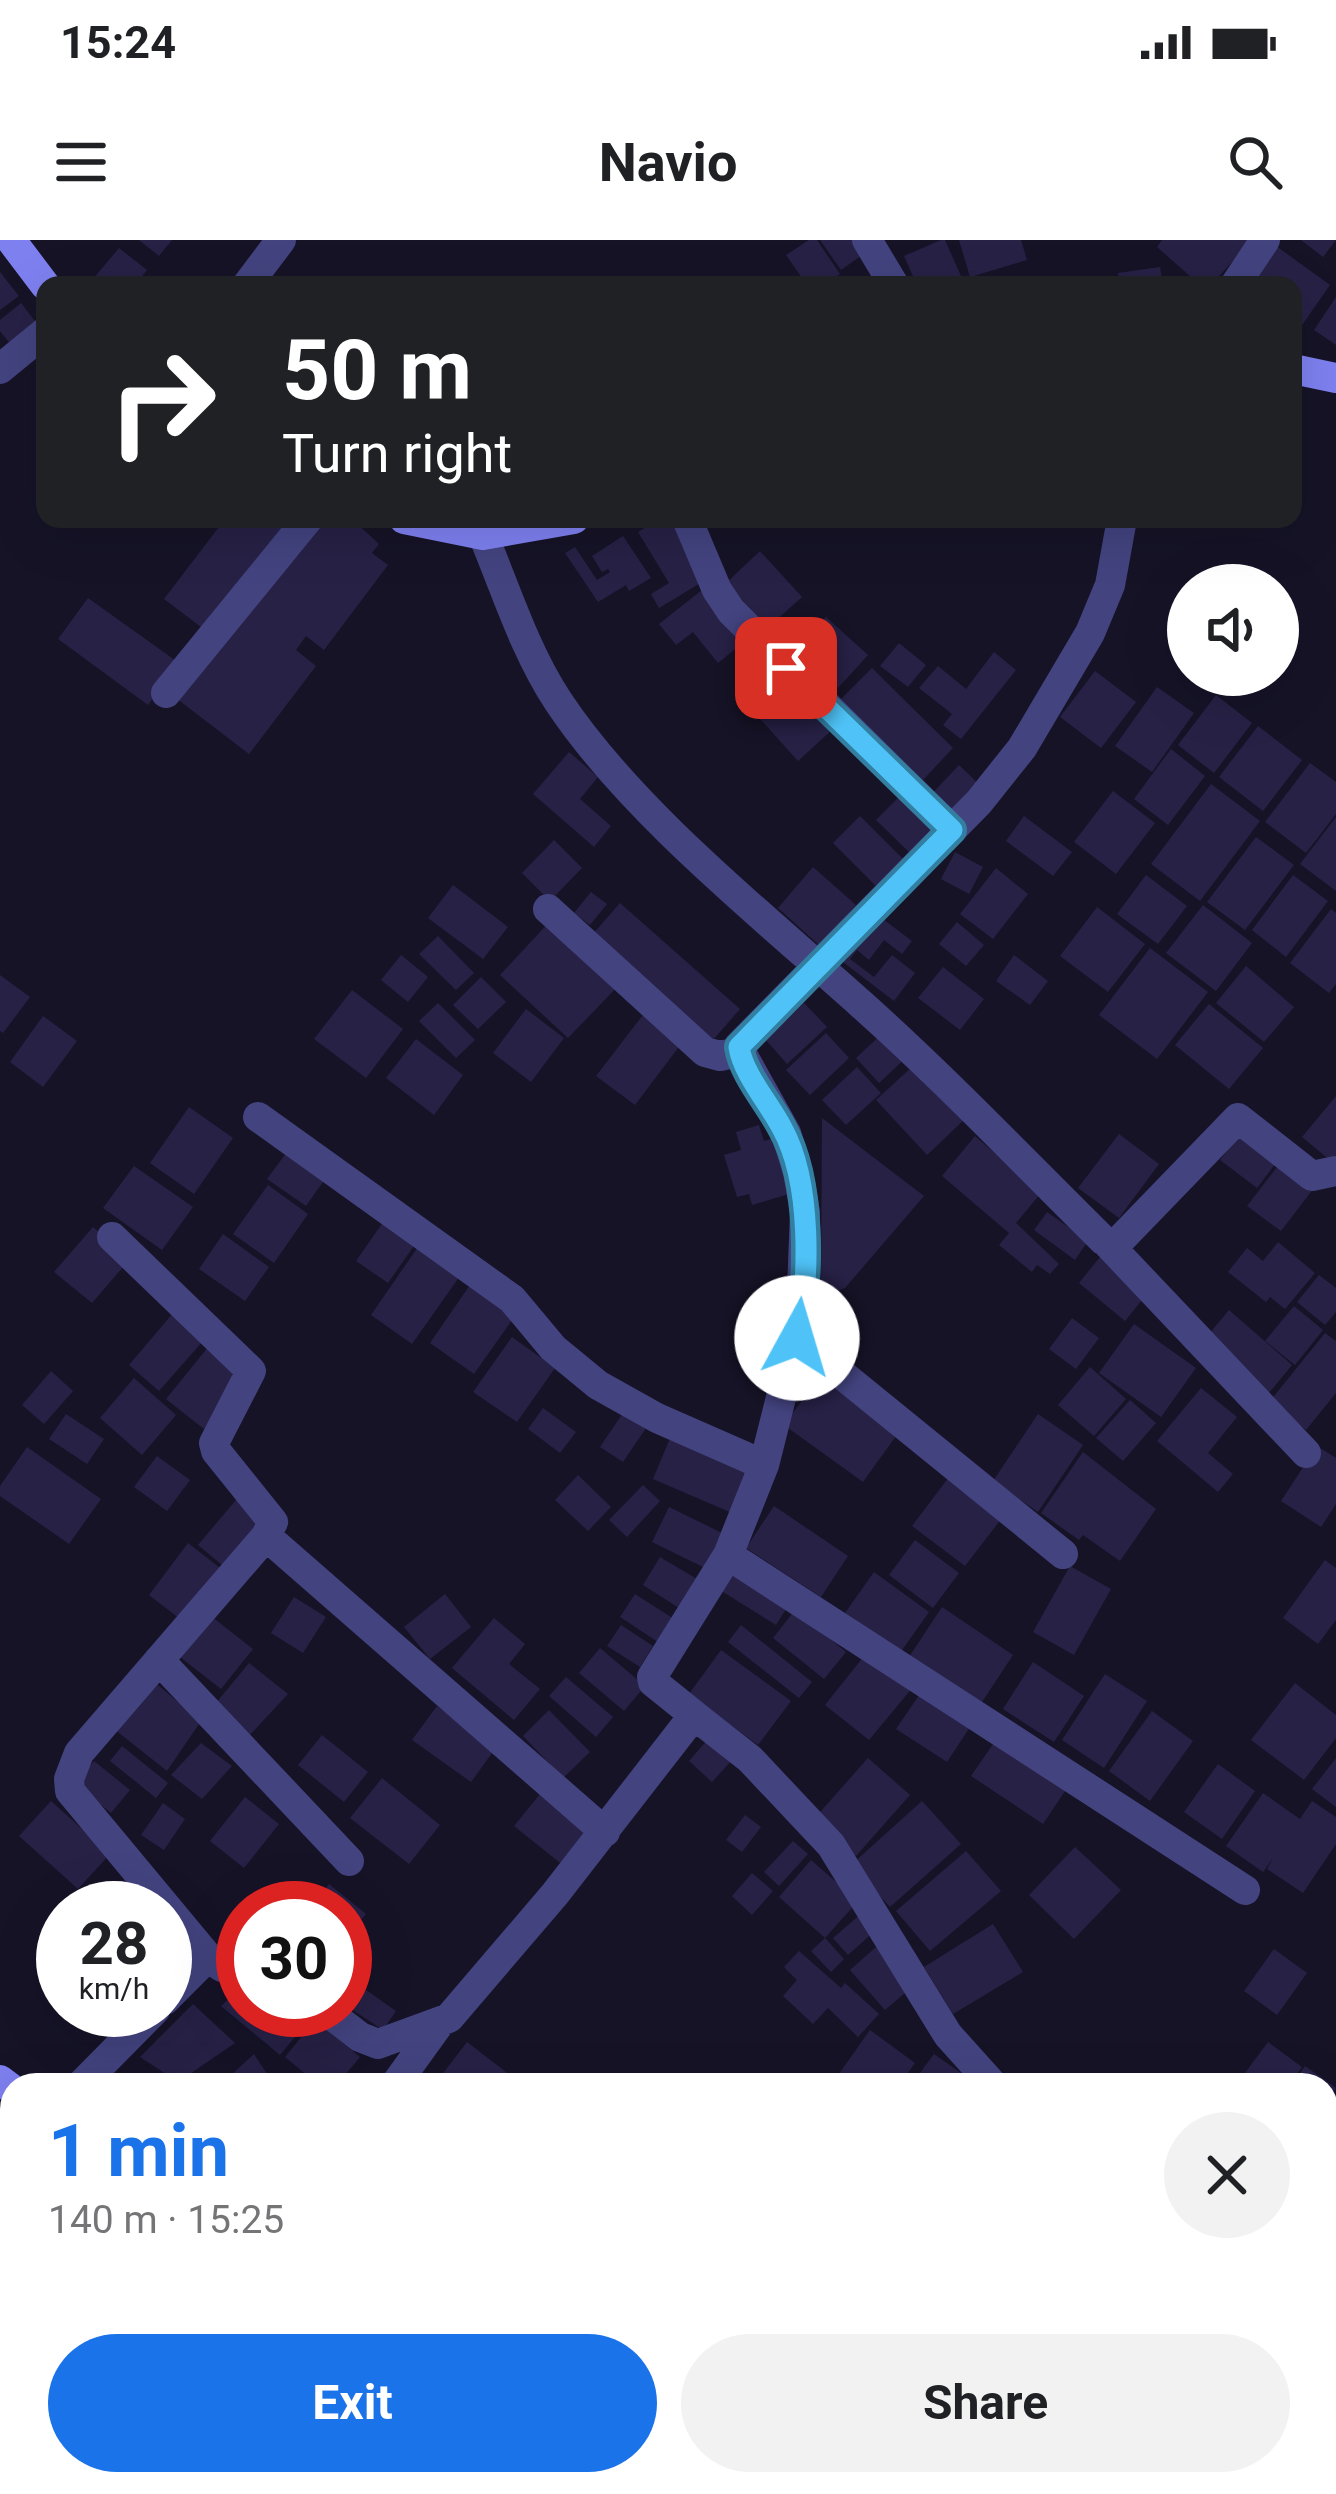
<!DOCTYPE html>
<html lang="en">
<head>
<meta charset="utf-8">
<style>
	body { margin:0; font-family:Roboto,sans-serif; background:#f2f2f2; color:#202124; height:100vh; display:flex; flex-direction:column; font-size:45px; white-space:nowrap }
	* { box-sizing:border-box; margin:0 }
	p { font-size:39px; color:#757577 }
	.icon { flex:none; width:66px; height:66px; fill:none; stroke:currentColor; stroke-width:2; stroke-linecap:round; stroke-linejoin:round }
	.map { position:relative; flex:1; overflow:hidden }
	.drawer { position:absolute; left:0px; top:1833px; width:1338px; height:423px; display:flex; flex-direction:column; background:#fff; border-radius:36px 36px 0 0; box-shadow:0 12px 48px #0002 }
	.drawer>* { flex:none }
	.guide { position:absolute; left:36px; top:36px; width:1266px; height:252px; border-radius:24px; box-shadow:0 12px 48px #0002; background:#202124; color:#fff; overflow:hidden }
	.controls { position:absolute; left:1167px; top:324px; display:grid; gap:24px }
	.controls a { display:grid; place-items:center; width:132px; height:132px; border-radius:50%; background:#fff; box-shadow:0 12px 48px #0002; font-size:60px }
	.speed { position:absolute; left:36px; top:1641px; display:flex; gap:24px; font-size:60px; font-weight:700; text-align:center }
	.speed>* { display:grid; place-content:center; width:156px; height:156px; border-radius:50%; background:#fff; box-shadow:0 12px 48px #0002; line-height:1 }
	.speed small { font-size:30px; font-weight:400 }
	.speed .limit { border:18px solid #d22; background:#fff; color:#111 }
	.pin { position:absolute; display:grid; place-items:center; width:102px; height:102px; color:#fff; margin:-51px; border-radius:24px; box-shadow:0 6px 18px #0006 }
	.me { position:absolute; width:132px; margin:-66px; rotate:6deg; stroke-linejoin:round; filter:drop-shadow(0 0 9px #0008) }
	.turn { display:flex; align-items:center; gap:42px; height:252px; padding:0 48px; font-size:54px }
	.turn .icon { width:156px; height:156px; stroke-width:2.5 }
	.turn b { display:block; font-size:84px; line-height:102px }
	.round { display:grid; place-items:center; flex:none; width:126px; height:126px; border-radius:63px; background:#f2f2f2 }
	.headline { display:flex; align-items:center; justify-content:space-between; height:204px; padding:0 48px }
	h1 { font-size:72px; font-weight:700; line-height:90px; color:#1a73e8 }
	.button { display:flex; gap:24px; margin-top:auto; padding:24px 48px }
	.button a { flex:1; height:138px; border-radius:72px; background:#1a73e8; color:#fff; font-size:48px; font-weight:700; line-height:138px; text-align:center }
	.button a+a { background:#f2f2f2; color:#202124 }
	.status { display:flex; justify-content:space-between; align-items:center; height:84px; padding:0 60px; background:#fff; direction:ltr }
	.status svg { height:33px; fill:currentColor }
	header { display:flex; justify-content:space-between; align-items:center; height:156px; padding:0 48px; background:#fff; font-size:54px; font-weight:700 }
	.map>svg:first-child { display:block }
	.building { fill:#272146 }
	.lines { fill:none; stroke-linecap:round; stroke-linejoin:round }
	.street { stroke:#434380; stroke-width:30 }
	.secondary { stroke:#7e80f0; stroke-width:30 }
	.route-casing { stroke:#337fa1; stroke-width:30 }
	.route { stroke:#4fc3f7; stroke-width:21 }
</style>
</head>
<body>
<div class="status"><b>15:24</b><svg viewBox="0 0 49 12"><path d="M0 12V9h3v3zM5 12V6h3v6zM10 12V3h3v9zM15 12V0h3v12zM26 1h20v11H26zM47 4h2v5h-2z"/></svg></div>
<header><svg class="icon" aria-label="menu" viewBox="0 0 24 24"><path d="M4 6h16M4 12h16M4 18h16"/></svg>Navio<svg class="icon" aria-label="search" viewBox="0 0 24 24"><circle cx="10" cy="10" r="6"/><path d="M15 15l6 6"/></svg></header>
<div class="map">
<svg width="1336" height="2254" viewBox="0 0 1336 2254">
	<rect width="100%" height="100%" fill="#161327"/>
	<path class="building" d="M139,0H172L159,16Z
		M809,0H817L840,34L824,45H807L786,15Z
		M820,0H856L865,13L841,30Z
		M941,0H945L965,45H917L904,16Z
		M959,0H1021L1027,20L970,37Z
		M1162,0H1252L1211,45H1200L1157,7Z
		M1301,0H1336L1323,17Z
		M1272,3L1330,45L1293,98V45H1241Z
		M119,8L147,30L135,45H88Z
		M1160,27L1163,45H1120L1118,33Z
		M0,32L19,56L0,70Z
		M1336,57V105L1314,90Z
		M21,63L38,85L12,106L0,91V80Z
		M225,279H283L291,285L209,393L164,359Z
		M319,279H352L379,304L372,313L388,325L324,410L306,396L296,410L316,426L249,514L172,455Z
		M659,279H670L707,339L659,368L651,354L669,343L638,292Z
		M623,296L651,338L629,351L626,345L598,362L565,313L575,307L597,340L610,332L608,329L602,332L592,316Z
		M760,311L802,357L765,390L724,345Z
		M707,346L749,398L718,423L693,392L676,405L659,384Z
		M88,358L179,423L148,465L58,399Z
		M826,377L868,415L838,448L796,410Z
		M899,403L926,425L908,447L880,426Z
		M994,412L1016,430L961,499L943,485L952,474L919,448L938,426L966,449Z
		M770,418L834,488L798,521L735,451Z
		M872,428L953,508L923,540L841,459Z
		M1095,431L1136,462L1101,508L1060,477Z
		M1157,447L1194,473L1152,532L1115,506Z
		M1216,455L1252,483L1214,533L1178,505Z
		M1258,486L1302,520L1263,571L1219,537Z
		M1171,509L1205,536L1168,585L1134,559Z
		M569,512L598,537L580,559L611,586L594,607L533,554Z
		M1310,523L1336,542V574L1306,613L1265,582Z
		M959,525L984,549L951,582L927,559Z
		M1211,544L1260,581L1200,661L1151,624Z
		M1113,551L1155,583L1116,634L1074,602Z
		M899,557L936,592L913,616L876,580Z
		M860,576L908,624L881,651L833,603Z
		M1024,576L1072,612L1053,636L1006,601Z
		M1336,577V651L1300,624Z
		M1256,597L1294,625L1245,690L1207,662Z
		M554,600L582,628L550,661L522,633Z
		M955,612L983,627L969,654L941,639Z
		M813,627L856,665L820,706L778,668Z
		M996,628L1028,654L993,699L960,674Z
		M1146,635L1187,666L1158,704L1117,674Z
		M1293,635L1328,661L1286,717L1252,690Z
		M453,645L508,687L483,719L428,678Z
		M591,652L607,664L590,685L574,673Z
		M620,663L740,769L713,800L593,694Z
		M1203,665L1252,703L1216,751L1166,713Z
		M1097,667L1145,704L1108,752L1060,716Z
		M1331,669L1336,673V744L1329,753L1290,723Z
		M875,673L912,701L902,714L884,700L869,720L857,710L850,719L874,737L892,715L915,733L894,761L839,719Z
		M554,677L622,742L568,798L500,735Z
		M957,682L984,705L966,726L939,704Z
		M438,696L474,733L456,750L419,714Z
		M1150,708L1208,752L1157,819L1099,775Z
		M401,715L428,737L408,762L381,740Z
		M1014,715L1048,741L1030,765L996,741Z
		M1246,726L1294,767L1264,802L1216,763Z
		M943,727L984,759L960,790L918,758Z
		M0,735L30,757L3,793L0,791Z
		M481,737L506,762L478,789L453,765Z
		M352,750L403,789L366,838L314,799Z
		M438,763L475,800L456,818L419,781Z
		M804,763L827,787L787,824L766,800Z
		M1209,764L1263,808L1229,849L1175,805Z
		M526,769L564,798L531,842L493,813Z
		M646,771L684,800L635,865L596,836Z
		M43,776L77,801L43,847L10,822Z
		M886,790L909,815L879,843L856,818Z
		M826,793L849,818L810,855L786,830Z
		M416,799L463,835L434,875L386,838Z
		M915,824L966,878L927,915L876,860Z
		M857,827L881,853L846,885L822,860Z
		M1336,856V915L1331,921L1302,897Z
		M189,867L233,898L194,954L150,923Z
		M822,878L924,956L845,1048L821,1057Z
		M759,885L764,901L780,897L796,952L752,965L749,954L737,957L724,915L741,910L736,892Z
		M1243,891L1279,919L1257,948L1220,920Z
		M1119,894L1159,924L1119,978L1078,948Z
		M975,896L1041,953L1016,983L1059,1024L1050,1034L1037,1025L1032,1032L999,1005L1009,993L942,936Z
		M292,905L330,932L306,966L267,939Z
		M1284,918L1317,944L1281,991L1247,966Z
		M134,926L193,967L162,1010L103,968Z
		M268,945L308,974L274,1023L233,994Z
		M1047,972L1088,1001L1075,1020L1034,990Z
		M386,978L418,1000L388,1043L356,1021Z
		M93,987L130,1019L92,1063L54,1032Z
		M223,994L269,1027L245,1061L199,1029Z
		M1278,1002L1315,1033L1285,1069L1270,1057L1266,1062L1228,1032L1247,1008L1263,1021Z
		M420,1004L462,1033L412,1104L371,1075Z
		M1104,1012L1150,1050L1125,1081L1079,1043Z
		M1319,1035L1336,1048V1072L1325,1085L1297,1062Z
		M472,1042L517,1073L474,1134L430,1103Z
		M179,1066L210,1093L159,1151L129,1125Z
		M1294,1066L1323,1090L1295,1125L1265,1101Z
		M1229,1070L1292,1125L1269,1153L1205,1099Z
		M1072,1078L1099,1098L1076,1129L1049,1109Z
		M1134,1084L1196,1128L1161,1177L1099,1133Z
		M1325,1093L1336,1101V1153L1306,1190L1270,1161Z
		M512,1097L555,1128L517,1182L473,1152Z
		M209,1106L247,1137L204,1189L166,1159Z
		M1090,1127L1126,1159L1094,1196L1058,1165Z
		M51,1131L73,1151L44,1184L22,1165Z
		M823,1132L901,1189L863,1242L784,1185Z
		M134,1138L176,1175L142,1215L100,1178Z
		M1201,1148L1237,1177L1208,1213L1233,1234L1218,1252L1157,1201Z
		M1130,1160L1156,1183L1123,1221L1096,1198Z
		M543,1168L576,1192L560,1213L528,1189Z
		M625,1170L648,1185L623,1222L600,1207Z
		M66,1174L104,1199L87,1224L49,1199Z
		M1038,1174L1083,1205L1038,1272L993,1241Z
		M673,1191L752,1225L732,1273L653,1239Z
		M1317,1206L1336,1218V1264L1321,1287L1281,1261Z
		M27,1207L101,1259L69,1304L0,1256V1246Z
		M1083,1212L1156,1269L1120,1321L1083,1295L1079,1300L1041,1273Z
		M157,1216L190,1240L167,1271L134,1247Z
		M952,1233L1005,1274L965,1326L912,1286Z
		M578,1235L611,1267L588,1291L555,1260Z
		M643,1245L660,1261L627,1297L609,1280Z
		M241,1254L270,1279L228,1330L198,1305Z
		M774,1266L848,1316L821,1357L746,1308Z
		M669,1267L722,1293L705,1328L652,1302Z
		M915,1300L959,1333L933,1368L889,1335Z
		M188,1303L224,1331L184,1382L149,1355Z
		M660,1317L697,1339L679,1368L643,1345Z
		M1325,1320L1336,1328V1380L1318,1404L1283,1378Z
		M729,1325L789,1364L776,1385L715,1347Z
		M1070,1326L1111,1349L1074,1415L1033,1392Z
		M874,1332L929,1372L900,1413L845,1373Z
		M445,1354L471,1387L430,1419L404,1387Z
		M635,1354L674,1379L658,1402L620,1377Z
		M294,1357L326,1377L303,1413L271,1393Z
		M942,1367L1013,1415L980,1465L909,1417Z
		M795,1370L846,1412L824,1439L773,1398Z
		M207,1373L253,1409L221,1449L175,1413Z
		M494,1378L525,1404L509,1424L540,1449L514,1480L452,1428Z
		M621,1385L653,1406L640,1427L607,1406Z
		M741,1385L812,1442L799,1458L728,1402Z
		M600,1408L645,1446L624,1471L579,1433Z
		M721,1410L791,1461L758,1505L689,1454Z
		M868,1411L913,1447L869,1500L825,1465Z
		M1033,1422L1084,1456L1054,1502L1003,1469Z
		M249,1423L288,1454L249,1496L216,1463Z
		M1105,1434L1147,1461L1104,1528L1062,1500Z
		M566,1437L613,1477L596,1497L549,1456Z
		M153,1441L201,1481L167,1531L114,1489Z
		M1295,1443L1336,1475V1498L1304,1540L1251,1500Z
		M926,1445L976,1478L947,1522L896,1489Z
		M437,1466L495,1509L471,1542L412,1500Z
		M549,1470L590,1512L563,1538L523,1496Z
		M1152,1471L1193,1501L1150,1561L1109,1531Z
		M1000,1494L1071,1542L1043,1584L971,1536Z
		M322,1495L368,1532L344,1562L298,1525Z
		M709,1498L733,1519L712,1542L689,1521Z
		M201,1503L232,1526L202,1559L171,1535Z
		M122,1506L168,1543L156,1558L110,1521Z
		M868,1518L910,1555L856,1616L814,1579Z
		M1336,1518V1567L1312,1549Z
		M94,1521L130,1550L111,1573L75,1543Z
		M1218,1524L1255,1551L1222,1599L1184,1572Z
		M382,1538L440,1585L409,1624L350,1578Z
		M1263,1553L1300,1579L1312,1561L1336,1577V1604L1303,1653L1267,1629L1273,1618L1263,1632L1226,1606Z
		M540,1554L590,1593L564,1626L514,1586Z
		M245,1557L279,1584L244,1628L210,1601Z
		M51,1561L110,1614L78,1649L19,1596Z
		M922,1561L961,1604L890,1667L851,1625Z
		M163,1563L185,1579L164,1610L141,1595Z
		M745,1575L761,1587L742,1612L726,1600Z
		M793,1601L808,1614L779,1646L764,1632Z
		M1075,1607L1121,1650L1074,1699L1029,1655Z
		M966,1611L1001,1651L930,1711L896,1671Z
		M811,1620L858,1661L825,1698L779,1657Z
		M752,1633L773,1651L752,1675L732,1656Z
		M329,1644L366,1674L345,1700V1668H310Z
		M862,1673L877,1689L848,1715L833,1698Z
		M993,1684L1023,1732L953,1774L924,1727Z
		M825,1698L844,1719L831,1732L811,1711Z
		M876,1707L912,1747L885,1770L850,1730Z
		M1274,1709L1307,1733L1277,1775L1244,1751Z
		M799,1711L841,1748L845,1743L879,1774L858,1797L828,1768L813,1784L783,1756L797,1740L784,1727Z
		M345,1735L396,1771L383,1790L345,1765Z
		M243,1745V1770H297L310,1779L280,1815L221,1766Z
		M193,1764L235,1803L178,1842L140,1817Z
		M315,1780L360,1817L337,1845H319L285,1817Z
		M870,1790L915,1823L899,1845H831Z
		M467,1802L514,1838L509,1845H434Z
		M1268,1802L1302,1827L1289,1845H1236Z
		M254,1814L274,1845H220Z
		M934,1814L978,1845H911Z
		M1305,1826L1336,1848L1326,1864V1845H1292Z
		M1326,1892L1336,1898V1950L1326,1943Z
		M0,1982L12,1990V2035L0,2026Z
		M0,2034L12,2042V2074L4,2085L0,2083Z
		M195,2244H211L225,2254H188Z
		M288,2244H312L326,2254H281Z
		M403,2244H424L438,2254H396Z
		M593,2244H652L644,2254H586Z
		M745,2244H812L805,2254H748L741,2249Z
		M894,2244H960L974,2254H890Z
		M1059,2244H1126L1120,2254H1075Z
		M1141,2244H1192L1185,2254H1134Z
		M1197,2244H1218L1233,2254H1190Z"/>
	<g class="lines">
		<path class="street" d="M867,0L894,45
			M247,45L281,0
			M1235,45L1265,0
			M0,129L45,92
			M687,279L717,350L731,371L952,590
			M483,295C506,350 525,411 558,461C630,570 763,676 861,764C945,839 1023,921 1103,1000L1113,1004L1119,1001L1238,878L1312,936L1336,931
			M166,453L308,279
			M548,669L705,812L720,816L738,812
			M258,877L512,1059L553,1108L598,1145L657,1178L764,1225
			M112,997L251,1131L214,1203L216,1211L273,1282L266,1296L79,1513L69,1539L70,1551L208,1717L222,1727L243,1728
			M1108,1004L1306,1213
			M797,1098L1063,1314
			M266,1296L605,1592
			M728,1315L1245,1650
			M159,1420L349,1621
			M694,1475L653,1442L652,1437L728,1315L764,1225L801,1078L805,972L798,932L786,893L738,807L979,562L1022,508L1090,393L1110,345L1122,279
			M165,1760L208,1717
			M325,1770L360,1797L378,1804L449,1778L555,1654L694,1475L750,1519L831,1605L948,1795L993,1845
			M81,1845L155,1770
			M395,1845L439,1784
			M1326,2062L1336,2068
			M1245,2244L1263,2254
			M1330,2254L1336,2244"/>
		<path class="secondary" d="M11,0L45,45
			M1293,129L1336,138
			M404,279L483,295L574,279
			M0,1840L12,1849
			M531,2244L546,2254"/>
	</g>
	<g class="lines">
		<g class="route-casing">
			<path id="route" d="M786,428L952,590L739,807C743,834 769,863 782,888C812,942 810,1039 797,1098"/>
		</g>
		<use href="#route" class="route"/>
	</g>
</svg>
<div class="controls">
<a><svg class="icon" aria-label="sound" viewBox="0 0 24 24"><path d="M4 9h4l5-4v14l-5-4H4zM17 9q2 3 0 6"/></svg></a>
</div>
<div class="speed"><div>28<small>km/h</small></div><div class="limit">30</div></div>
<div class="pin" style="left:786px;top:428px;background:#d93025"><svg class="icon" aria-label="arrive" viewBox="0 0 24 24"><path d="M6 21V4h12l-3 4 3 4H6"/></svg></div>
<svg class="me" style="left:797px;top:1098px" viewBox="-20 -20 40 40"><circle r="19" fill="#fff"/><path d="M0-13L10 11 0 6-10 11z" fill="#4fc3f7"/></svg>
<div class="guide">
<div class="turn"><svg class="icon" aria-label="right" viewBox="0 0 24 24"><path d="M7 20v-9h11M14 6l5 5-5 5"/></svg><div><b>50 m</b>Turn right</div></div>
</div>
<section class="drawer">
<div class="headline"><div><h1>1 min</h1><p>140 m · 15:25</p></div><a class="round"><svg class="icon" aria-label="close" viewBox="0 0 24 24"><path d="M6 6l12 12M18 6L6 18"/></svg></a></div>
<div class="button"><a>Exit</a><a>Share</a></div>
</section>
</div>
</body>
</html>
